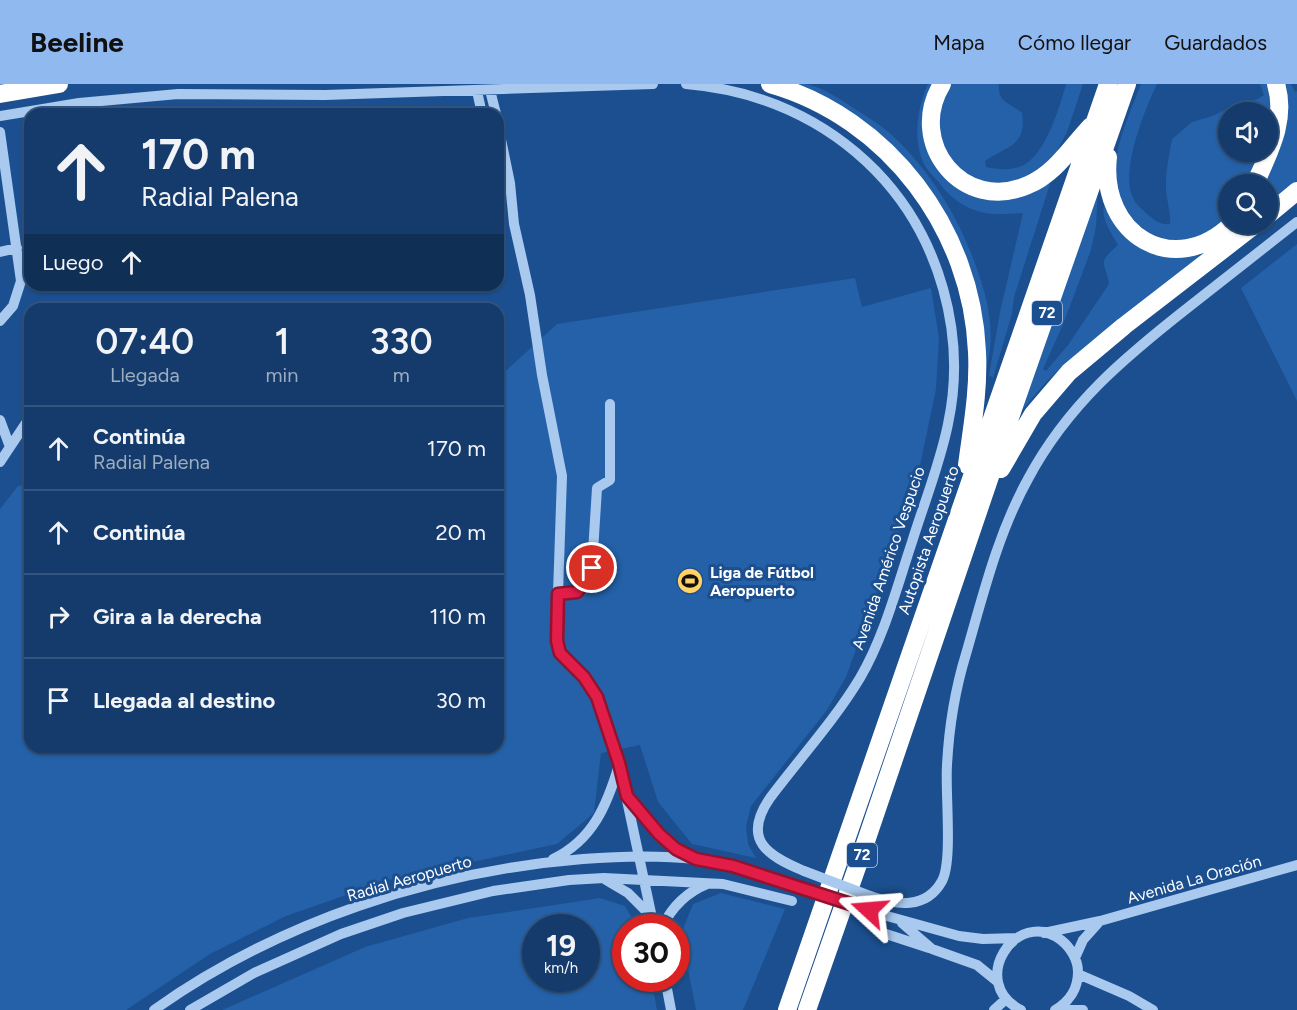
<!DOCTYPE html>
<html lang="es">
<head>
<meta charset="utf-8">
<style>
	body { margin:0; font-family:Figtree,sans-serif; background:#214673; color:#f1f3f6; height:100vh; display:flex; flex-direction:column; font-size:22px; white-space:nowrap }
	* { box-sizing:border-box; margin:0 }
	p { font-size:20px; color:#9dadc1 }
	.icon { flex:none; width:33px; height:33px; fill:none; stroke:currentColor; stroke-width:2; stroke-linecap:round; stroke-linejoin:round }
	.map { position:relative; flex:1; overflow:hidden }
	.panel { position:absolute; left:24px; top:219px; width:480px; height:450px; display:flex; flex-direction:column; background:#143b6b; border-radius:18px; box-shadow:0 2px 4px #0004,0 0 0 2px #33557e }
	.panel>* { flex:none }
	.top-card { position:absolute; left:24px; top:24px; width:480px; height:183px; border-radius:18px; box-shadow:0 2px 4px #0004,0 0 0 2px #33557e; background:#143b6b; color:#f1f3f6; overflow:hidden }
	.buttons { position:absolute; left:1218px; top:18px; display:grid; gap:12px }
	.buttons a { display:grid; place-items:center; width:60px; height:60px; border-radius:50%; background:#143b6b; box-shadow:0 2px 4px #0004,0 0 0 2px #33557e; font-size:30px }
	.speed { position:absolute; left:522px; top:830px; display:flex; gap:12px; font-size:30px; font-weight:700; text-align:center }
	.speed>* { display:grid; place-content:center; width:78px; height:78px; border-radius:50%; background:#143b6b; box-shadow:0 2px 4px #0004,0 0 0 2px #33557e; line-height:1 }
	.speed small { font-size:15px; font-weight:400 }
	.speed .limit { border:9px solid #d22; background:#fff; color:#111 }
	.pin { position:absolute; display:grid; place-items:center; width:51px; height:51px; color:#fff; margin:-26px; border:3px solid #fff; border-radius:50%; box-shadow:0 2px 6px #0007 }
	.me { position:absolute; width:66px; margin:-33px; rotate:289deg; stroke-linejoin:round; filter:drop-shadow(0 0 4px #0008) }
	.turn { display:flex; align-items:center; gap:21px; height:126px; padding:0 18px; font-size:27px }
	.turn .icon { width:78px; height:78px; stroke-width:2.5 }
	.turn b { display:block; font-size:42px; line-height:51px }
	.then { display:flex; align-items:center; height:57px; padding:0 18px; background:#0003; gap:12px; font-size:22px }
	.eta { display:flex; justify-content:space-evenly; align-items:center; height:102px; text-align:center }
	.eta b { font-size:36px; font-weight:600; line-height:42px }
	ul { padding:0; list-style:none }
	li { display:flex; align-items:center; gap:18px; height:84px; padding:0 18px; border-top:2px solid #33557e }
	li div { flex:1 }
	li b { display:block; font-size:22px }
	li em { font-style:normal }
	header { display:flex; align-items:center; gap:36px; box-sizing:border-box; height:84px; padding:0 30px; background:#90b9f0; color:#111 }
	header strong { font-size:28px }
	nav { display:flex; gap:33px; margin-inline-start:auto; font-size:21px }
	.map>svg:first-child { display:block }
	.green { fill:#2461a8; fill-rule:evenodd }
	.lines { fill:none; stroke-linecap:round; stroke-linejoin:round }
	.minor { stroke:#a9c9ee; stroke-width:10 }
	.highway { stroke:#fff; stroke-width:18 }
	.minor-bridge { stroke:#a9c9ee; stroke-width:10 }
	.route-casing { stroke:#92132f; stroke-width:15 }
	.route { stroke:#e11d48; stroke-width:10 }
	.labels { text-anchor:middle; stroke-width:6; stroke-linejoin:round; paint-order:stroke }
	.shield { fill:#1b4f8f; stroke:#bbcadd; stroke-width:1.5 }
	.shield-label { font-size:15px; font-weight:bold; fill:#fff }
	.street-label { font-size:16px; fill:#fff; stroke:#1b4f8f }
	.poi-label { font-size:16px; font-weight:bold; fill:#fff; stroke:#1b4f8f; text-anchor:start }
</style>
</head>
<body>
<header>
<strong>Beeline</strong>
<nav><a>Mapa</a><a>Cómo llegar</a><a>Guardados</a></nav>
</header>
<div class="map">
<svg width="1297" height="926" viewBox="0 0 1297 926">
	<rect width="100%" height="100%" fill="#1b4f8f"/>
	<path class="green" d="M787,0C793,0 799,0 805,0C821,2 845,18 858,27C871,35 884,43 895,54C938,95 968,150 984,207C990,228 996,267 983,287L928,106Z
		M928,0H936L926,26L963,103L1049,96L1050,100L1014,213L1012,230L993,294L989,291L1000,228L1023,129C1008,130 993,132 977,127C962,122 950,113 940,100C935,94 929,88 925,82C912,57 917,24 928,0Z
		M951,0H999C997,19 1011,19 1022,29C1027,63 1006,62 985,77L986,83C999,86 1016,87 1027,79C1047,65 1060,22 1066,0H1083L1067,48L1055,71L1044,84L1012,99L976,98L949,77L938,45L943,12Z
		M1141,0H1157C1145,25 1121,85 1132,111C1134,119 1141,124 1146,129C1153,135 1161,142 1170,140C1171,129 1167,118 1166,107C1165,90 1169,72 1172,55L1192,38L1212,32L1244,18L1258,15L1264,11L1260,0H1268L1273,16L1268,53V28H1228V68H1261L1247,100H1228V133C1197,162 1151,167 1127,126C1123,120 1117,113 1116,106C1111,68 1128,34 1141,0Z
		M1280,0H1291L1295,8L1297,7V102L1268,124V100H1260Z
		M1098,104L1096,143L1091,166L1064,238L1043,285L1046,287L1068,261L1109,200C1105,176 1096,181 1118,161C1111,148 1099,133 1105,118L1117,137L1195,166L1200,173L1067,278L1047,297L1023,325L1016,322Z
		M1297,160V317L1241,204Z
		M855,194L862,223L931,204L939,254L936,305L916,401L846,593L827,626L751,722L746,742L748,760L756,774L692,760L658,718L640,661L601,669L594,729L557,760L392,795L286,832L210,870L126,926H0V425L18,402L30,400V663H498V294L557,240Z
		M721,809L785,825L743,926H696L681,850L693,820Z
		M600,814L625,822L637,843H626V894H651L657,926H222L365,863L468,834ZM536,843H586V894H536Z"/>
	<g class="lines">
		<path class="minor" d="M686,0C759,6 825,35 876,87C940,153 967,251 948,340C940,380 924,419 912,458C897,503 884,553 860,594C834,637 800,674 770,714C741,756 768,772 804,787
			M490,6L496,30
			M477,7L482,30
			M0,32L79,19L178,10L325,11L653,0
			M498,41L510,99L514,140L530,211L542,291L562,392L558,510L577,508L592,484L597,404L610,396V320
			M0,48L21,197L13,222L0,237
			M0,168L17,164
			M0,336L10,363
			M0,378L30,333
			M558,510L557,557L560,569L584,593L597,613L619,679L654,843
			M629,715L668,759L692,773
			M553,775C593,756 607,721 619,681
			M606,796L628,809L650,831
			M870,812C896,821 926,826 942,797C953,777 945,708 947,681C949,643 955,606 966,570C983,511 998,449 1028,395C1068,320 1125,273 1190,222C1226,194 1261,166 1297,138
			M869,827L959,852L983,855L1017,854
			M902,839L932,865L977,881L998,898
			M662,843C672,823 687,808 707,800
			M883,849L929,864
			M1044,849L1100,837L1297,781
			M1075,874L1083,856L1100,837
			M1078,890L1129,912L1153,926
			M665,894L671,926
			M154,926C278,838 432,787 583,775C621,772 658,771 696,775C731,779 764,792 797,802
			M190,926L254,889L341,850L403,829L493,807L569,796L604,794L723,800L792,817
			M994,926L1006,915
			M1021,926C967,899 1016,822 1061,856C1071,864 1078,876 1078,888C1078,905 1069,918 1055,926
			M1056,926H1083"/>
		<path class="highway" d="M770,0C889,34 972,146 977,268C979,306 972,343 967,381
			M942,0C906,59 963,130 1028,101C1055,90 1071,63 1091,42
			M0,10L59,0
			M1108,73C1099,151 1174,196 1232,140
			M1255,100C1269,68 1287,36 1276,0
			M1268,131L1297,107
			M1001,385L1033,330L1069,288L1124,242L1256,140
			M787,926L1108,0
			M807,926L863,766L1015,319L1127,0"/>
		<path class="minor-bridge" d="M804,787L870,812
			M797,802L869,827"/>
	</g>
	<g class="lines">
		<g class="route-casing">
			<path id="route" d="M592,484L577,508L558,510L557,557L560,569L584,593L597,613L619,679L627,712L659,750L676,765L696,775L733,782L869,826"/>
		</g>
		<use href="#route" class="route"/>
	</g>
	<defs>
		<g id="stadium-disc" transform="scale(1.35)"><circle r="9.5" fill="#ffd166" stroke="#1b4f8f"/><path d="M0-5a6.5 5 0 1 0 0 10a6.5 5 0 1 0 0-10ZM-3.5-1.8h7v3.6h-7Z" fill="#111"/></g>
	</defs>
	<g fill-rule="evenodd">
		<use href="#stadium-disc" x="690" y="497"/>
	</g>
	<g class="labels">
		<g class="shield">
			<rect x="1032" y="217" width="30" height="24" rx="4.5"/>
			<rect x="847" y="759" width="30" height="24" rx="4.5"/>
		</g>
		<g class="shield-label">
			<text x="1047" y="234">72</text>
			<text x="862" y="776">72</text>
		</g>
		<g class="street-label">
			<text transform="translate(928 456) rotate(-71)" y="6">Autopista Aeropuerto</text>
			<text transform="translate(888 474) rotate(-71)" y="6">Avenida Américo Vespucio</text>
			<text transform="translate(409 794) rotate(-16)" y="6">Radial Aeropuerto</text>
			<text transform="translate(1194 795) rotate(-16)" y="6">Avenida La Oración</text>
		</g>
		<g class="poi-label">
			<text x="710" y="494">Liga de Fútbol<tspan x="710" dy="18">Aeropuerto</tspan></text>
		</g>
	</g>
</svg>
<div class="buttons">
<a><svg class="icon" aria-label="sound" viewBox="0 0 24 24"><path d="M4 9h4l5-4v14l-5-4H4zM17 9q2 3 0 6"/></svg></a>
<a><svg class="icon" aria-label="search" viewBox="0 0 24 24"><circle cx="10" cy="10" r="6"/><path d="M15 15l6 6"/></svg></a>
</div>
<div class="speed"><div>19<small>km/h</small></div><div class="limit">30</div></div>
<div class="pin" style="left:592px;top:484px;background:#d93025"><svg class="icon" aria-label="arrive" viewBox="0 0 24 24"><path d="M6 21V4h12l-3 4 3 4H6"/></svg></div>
<svg class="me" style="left:869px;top:826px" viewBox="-20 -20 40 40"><path d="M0-17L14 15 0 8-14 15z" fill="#e11d48" stroke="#fff" stroke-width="4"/></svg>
<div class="top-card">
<div class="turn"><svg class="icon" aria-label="ahead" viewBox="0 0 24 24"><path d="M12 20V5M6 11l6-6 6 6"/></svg><div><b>170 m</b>Radial Palena</div></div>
<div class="then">Luego<svg class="icon" aria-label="ahead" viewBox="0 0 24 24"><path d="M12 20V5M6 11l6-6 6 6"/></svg></div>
</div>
<section class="panel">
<div class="eta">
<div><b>07:40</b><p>Llegada</p></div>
<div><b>1</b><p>min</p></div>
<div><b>330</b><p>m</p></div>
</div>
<ul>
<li><svg class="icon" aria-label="ahead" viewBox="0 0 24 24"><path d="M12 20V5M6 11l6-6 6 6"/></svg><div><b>Continúa</b><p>Radial Palena</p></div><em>170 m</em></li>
<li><svg class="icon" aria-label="ahead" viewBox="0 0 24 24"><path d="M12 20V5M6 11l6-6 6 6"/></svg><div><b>Continúa</b></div><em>20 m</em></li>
<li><svg class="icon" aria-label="right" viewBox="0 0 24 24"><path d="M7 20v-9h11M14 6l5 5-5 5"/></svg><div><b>Gira a la derecha</b></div><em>110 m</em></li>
<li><svg class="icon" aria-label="arrive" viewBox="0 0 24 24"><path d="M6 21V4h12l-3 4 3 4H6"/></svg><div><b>Llegada al destino</b></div><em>30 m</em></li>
</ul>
</section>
</div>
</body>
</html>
